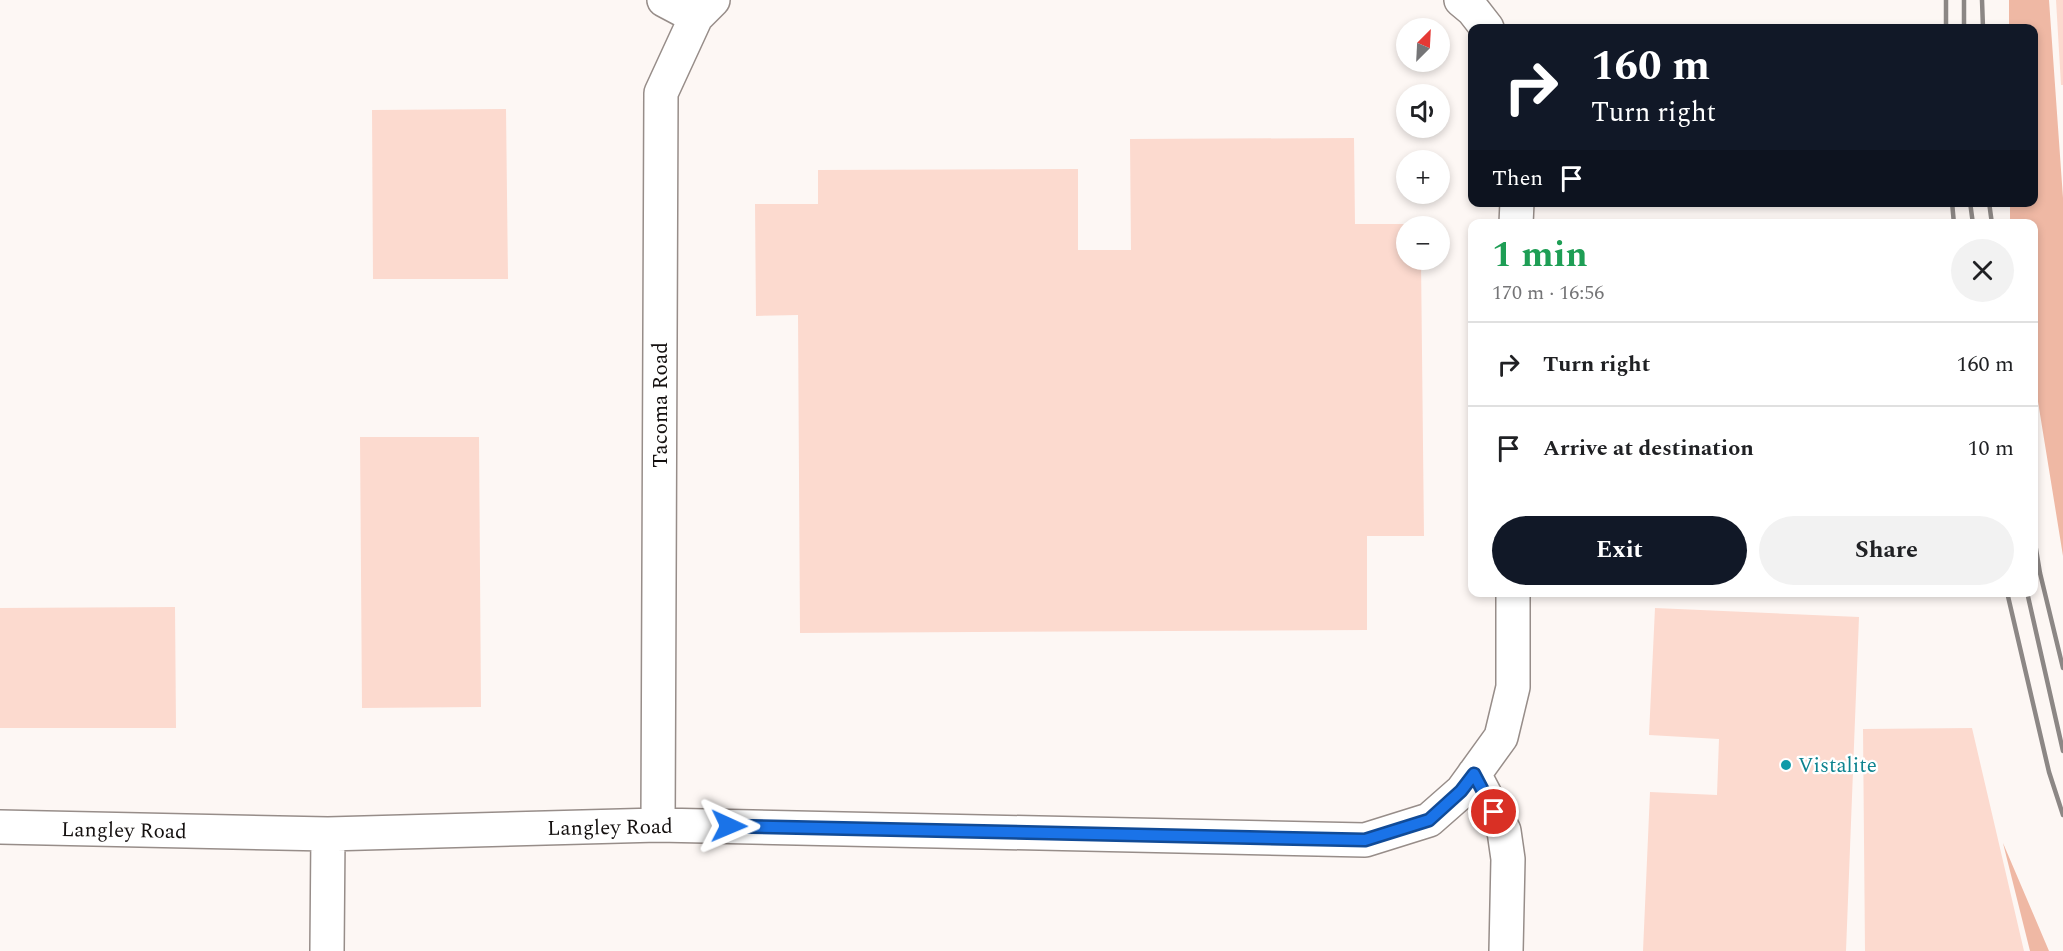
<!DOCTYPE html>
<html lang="en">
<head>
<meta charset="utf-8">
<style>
	body { margin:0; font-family:Spectral,serif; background:#f2f2f2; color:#202124; height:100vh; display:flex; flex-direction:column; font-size:22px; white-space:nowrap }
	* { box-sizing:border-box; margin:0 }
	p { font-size:20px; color:#757577 }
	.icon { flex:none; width:33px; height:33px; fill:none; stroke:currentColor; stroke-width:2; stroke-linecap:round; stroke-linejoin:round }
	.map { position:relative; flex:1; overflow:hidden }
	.details { position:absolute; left:1468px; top:219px; width:570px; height:378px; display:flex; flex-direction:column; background:#fff; border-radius:12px; box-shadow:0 3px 9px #0003 }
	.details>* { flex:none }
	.hud { position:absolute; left:1468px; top:24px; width:570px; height:183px; border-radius:12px; box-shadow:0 3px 9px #0003; background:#111827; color:#fff; overflow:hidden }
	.needle { width:39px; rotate:24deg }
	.buttons { position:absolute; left:1396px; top:18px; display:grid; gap:12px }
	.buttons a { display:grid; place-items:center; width:54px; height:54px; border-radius:50%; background:#fff; box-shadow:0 3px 9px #0003; font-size:30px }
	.pin { position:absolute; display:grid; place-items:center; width:51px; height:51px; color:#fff; margin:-26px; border:3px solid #fff; border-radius:50%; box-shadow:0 2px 6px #0007 }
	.me { position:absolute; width:66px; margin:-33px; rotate:91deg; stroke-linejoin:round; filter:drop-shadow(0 0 4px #0008) }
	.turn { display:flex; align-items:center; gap:21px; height:126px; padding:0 24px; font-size:27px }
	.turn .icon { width:78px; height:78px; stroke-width:2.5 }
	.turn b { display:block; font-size:42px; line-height:51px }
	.then { display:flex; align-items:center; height:57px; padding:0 24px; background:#0003; gap:12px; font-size:22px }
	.round { display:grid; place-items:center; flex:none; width:63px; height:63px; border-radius:32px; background:#f2f2f2 }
	.headline { display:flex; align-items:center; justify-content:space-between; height:102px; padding:0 24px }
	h1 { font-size:36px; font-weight:700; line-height:45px; color:#1e9e55 }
	.cta { display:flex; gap:12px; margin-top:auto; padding:12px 24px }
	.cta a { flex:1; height:69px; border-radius:36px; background:#111827; color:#fff; font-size:24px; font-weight:700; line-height:69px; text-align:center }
	.cta a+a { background:#f2f2f2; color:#202124 }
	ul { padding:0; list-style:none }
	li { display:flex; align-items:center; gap:18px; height:84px; padding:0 24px; border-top:2px solid #e0e0e0 }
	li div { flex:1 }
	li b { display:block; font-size:22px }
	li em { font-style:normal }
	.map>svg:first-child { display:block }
	.green { fill:#efb8a4 }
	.building { fill:#fcdacf }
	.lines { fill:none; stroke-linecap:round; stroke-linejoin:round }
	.minor-casing { stroke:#978d89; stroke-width:36 }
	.minor { stroke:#fff; stroke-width:33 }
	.rail { stroke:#8c8785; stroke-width:4.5 }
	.route-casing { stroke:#114b97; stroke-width:15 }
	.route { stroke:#1a73e8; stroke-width:10 }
	.culture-dot { fill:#0f9aa8; stroke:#fff; stroke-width:2 }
	.labels { text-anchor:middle; stroke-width:4.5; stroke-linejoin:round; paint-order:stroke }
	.street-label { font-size:21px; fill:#14100f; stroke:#fff }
	.culture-label { font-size:21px; fill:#0d838f; stroke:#fff; text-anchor:start }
</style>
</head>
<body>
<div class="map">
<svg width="2063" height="951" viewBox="0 0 2063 951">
	<rect width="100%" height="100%" fill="#fdf7f4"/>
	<path class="green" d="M2009,0H2049L2063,198V556L2034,377V224L2010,223V203L2034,202V28H2009Z
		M2003,843L2049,951H2030Z"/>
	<path class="building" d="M2056,0H2063V85H2061Z
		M506,109L508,279H373L372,110Z
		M1354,138L1355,224H1421V226H1407V260H1421L1424,536H1367V630L800,633L798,315L756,316L755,204H818V170L1078,169V250H1131L1130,139Z
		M360,437H479L481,707L362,708Z
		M175,607L176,728H0V608Z
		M1655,608L1859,617L1846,951H1643L1650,792L1717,795L1719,739L1649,735Z
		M1972,728L2024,951H1865L1863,729Z"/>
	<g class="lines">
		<g class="minor-casing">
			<path id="minor" d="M664,0L696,17
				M1461,0L1473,10L1487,28
				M1516,224L1517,202
				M1474,774L1504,831L1508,859L1506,951
				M658,825L661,93L696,17L713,0
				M0,827L328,834L658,825L1365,840L1429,820L1462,791L1501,737L1513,687V592
				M327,951L328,834"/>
		</g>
		<use href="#minor" class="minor"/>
		<path class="rail" d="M1946,0V28
			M1964,0V28
			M1982,0L1983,28
			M1952,202L1954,224
			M1970,202L1973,224
			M1989,202L1992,224
			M2034,537L2040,573L2063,668
			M2007,592L2049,772L2063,815
			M2027,592L2063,751"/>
	</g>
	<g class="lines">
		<g class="route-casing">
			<path id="route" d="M729,826L1365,840L1429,820L1461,791L1474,774L1494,812"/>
		</g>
		<use href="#route" class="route"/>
	</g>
	<circle class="culture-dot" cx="1786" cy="765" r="6"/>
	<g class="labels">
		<g class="street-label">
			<text transform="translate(660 405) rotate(-90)" y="7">Tacoma Road</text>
			<text transform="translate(610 827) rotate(-1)" y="7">Langley Road</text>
			<text transform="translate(124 830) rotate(1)" y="7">Langley Road</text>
		</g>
		<g class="culture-label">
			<text x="1798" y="772">Vistalite</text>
		</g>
	</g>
</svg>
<div class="buttons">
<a><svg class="needle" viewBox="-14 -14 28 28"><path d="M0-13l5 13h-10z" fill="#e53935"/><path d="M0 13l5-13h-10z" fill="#757577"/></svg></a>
<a><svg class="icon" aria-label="sound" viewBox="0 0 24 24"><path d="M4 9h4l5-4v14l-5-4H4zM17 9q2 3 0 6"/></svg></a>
<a>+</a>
<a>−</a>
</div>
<div class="pin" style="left:1494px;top:812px;background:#d93025"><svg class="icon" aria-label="arrive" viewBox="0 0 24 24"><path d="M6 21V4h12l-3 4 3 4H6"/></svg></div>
<svg class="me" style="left:729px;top:826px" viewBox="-20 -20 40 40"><path d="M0-17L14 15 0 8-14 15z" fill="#1a73e8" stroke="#fff" stroke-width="4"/></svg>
<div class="hud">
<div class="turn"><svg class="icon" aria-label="right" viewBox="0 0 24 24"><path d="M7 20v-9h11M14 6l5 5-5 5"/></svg><div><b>160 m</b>Turn right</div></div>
<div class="then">Then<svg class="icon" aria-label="arrive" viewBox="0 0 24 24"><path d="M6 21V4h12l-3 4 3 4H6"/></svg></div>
</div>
<section class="details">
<div class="headline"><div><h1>1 min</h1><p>170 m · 16:56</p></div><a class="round"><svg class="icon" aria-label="close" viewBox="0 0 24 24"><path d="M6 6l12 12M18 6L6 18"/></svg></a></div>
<ul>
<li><svg class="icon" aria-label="right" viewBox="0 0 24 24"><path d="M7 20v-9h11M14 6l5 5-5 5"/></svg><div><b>Turn right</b></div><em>160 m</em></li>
<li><svg class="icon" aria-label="arrive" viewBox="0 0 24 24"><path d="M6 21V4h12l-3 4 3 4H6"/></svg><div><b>Arrive at destination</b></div><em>10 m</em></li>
</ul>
<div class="cta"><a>Exit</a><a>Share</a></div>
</section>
</div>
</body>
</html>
